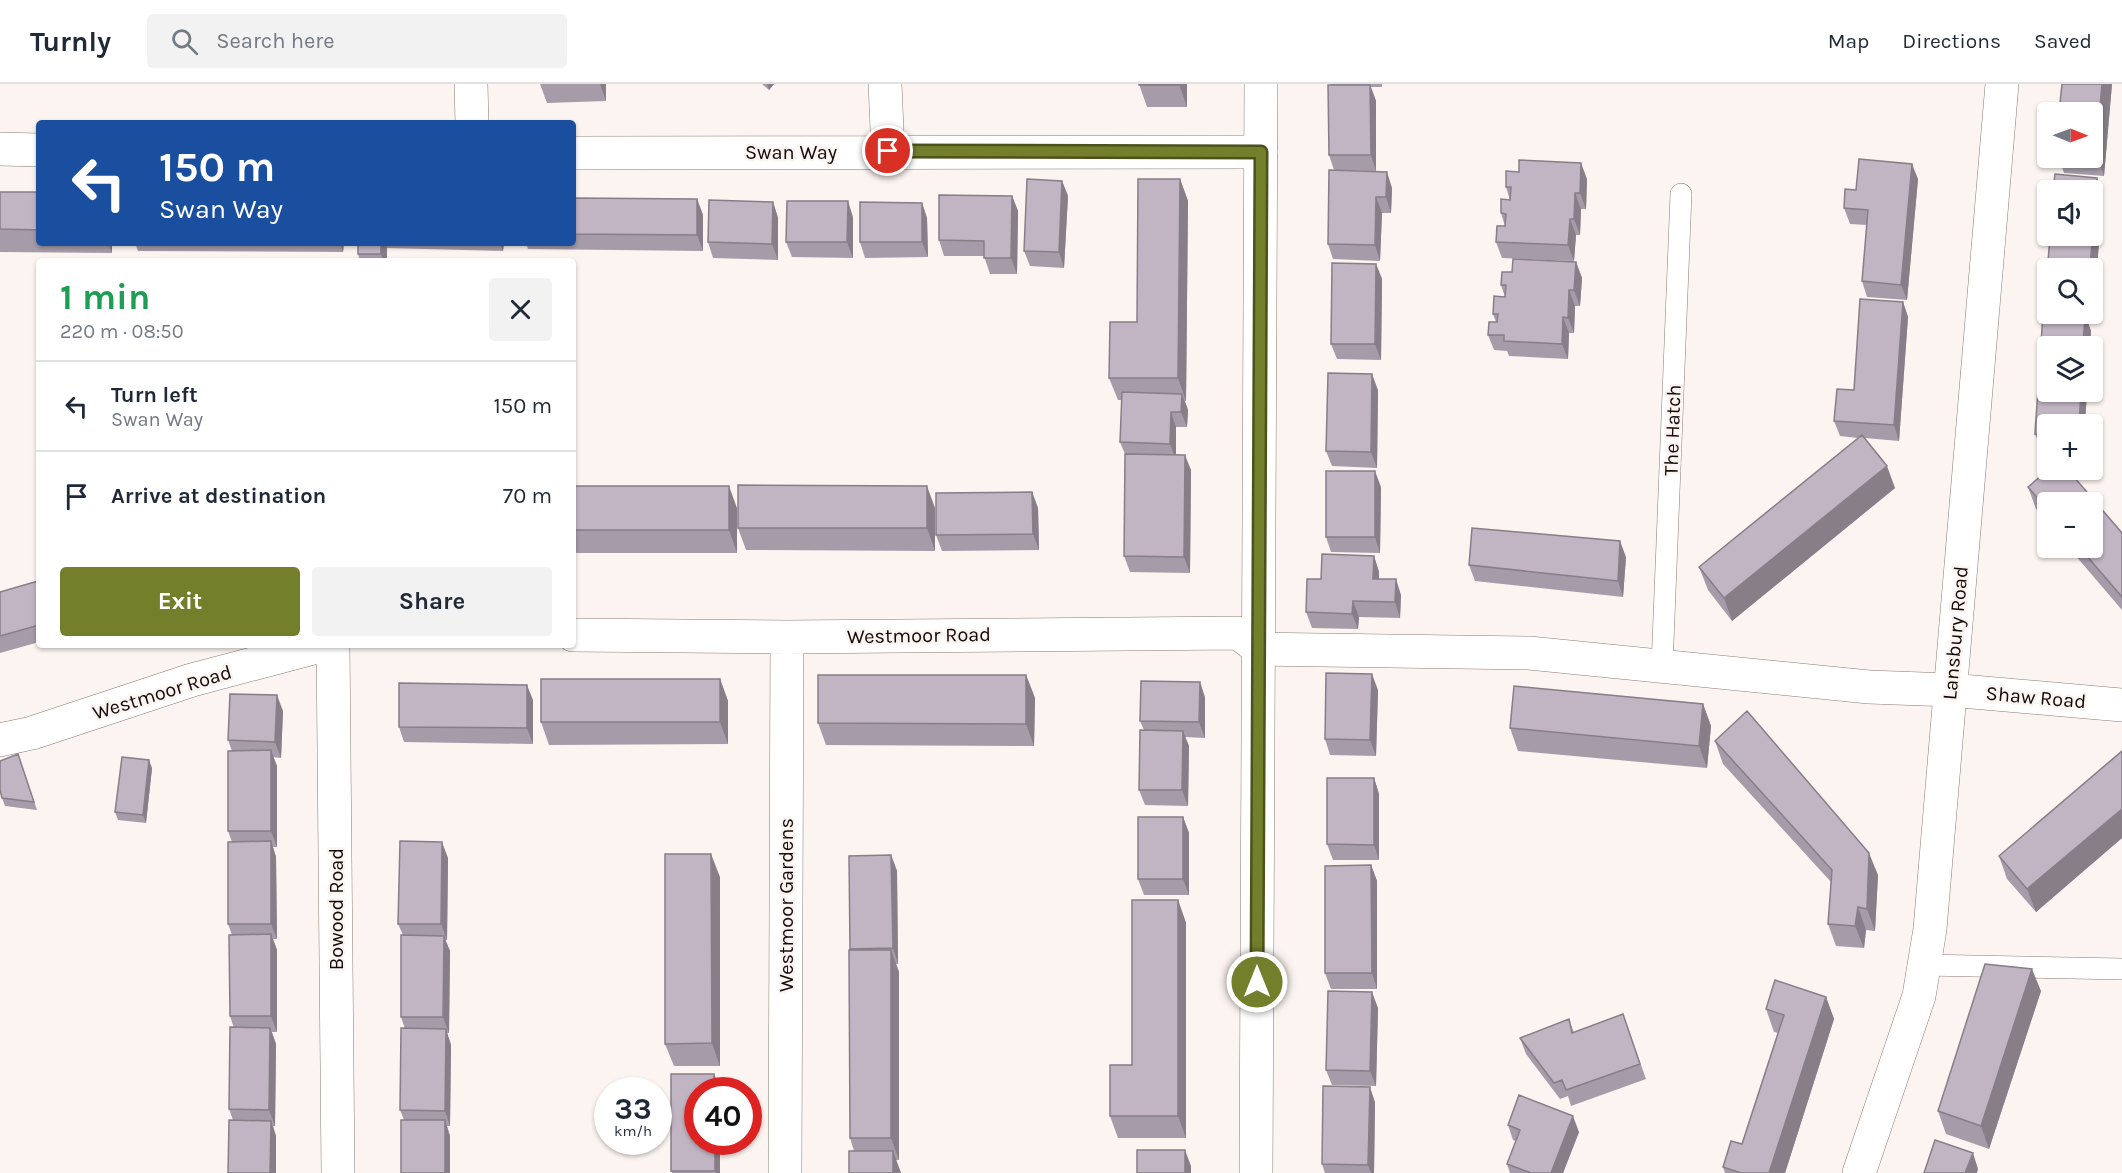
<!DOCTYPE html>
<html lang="en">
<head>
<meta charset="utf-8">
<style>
	body { margin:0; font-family:Karla,sans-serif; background:#f2f2f3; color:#1f2937; height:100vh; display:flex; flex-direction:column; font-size:22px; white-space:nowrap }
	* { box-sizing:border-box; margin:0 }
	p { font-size:20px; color:#747a83 }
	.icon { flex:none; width:33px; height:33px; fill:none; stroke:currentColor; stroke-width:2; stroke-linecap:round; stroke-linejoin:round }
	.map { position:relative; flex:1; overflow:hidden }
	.side { position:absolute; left:36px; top:174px; width:540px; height:390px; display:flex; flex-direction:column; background:#fff; border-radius:6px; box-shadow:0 2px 4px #0004 }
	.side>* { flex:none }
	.top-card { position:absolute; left:36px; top:36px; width:540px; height:126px; border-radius:6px; box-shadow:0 2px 4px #0004; background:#1a4fa0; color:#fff; overflow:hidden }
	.needle { width:39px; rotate:91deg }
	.tools { position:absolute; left:2037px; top:18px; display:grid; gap:12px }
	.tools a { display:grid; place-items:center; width:66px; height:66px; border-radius:6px; background:#fff; box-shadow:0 2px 4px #0004; font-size:30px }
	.speed { position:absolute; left:594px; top:993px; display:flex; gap:12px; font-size:30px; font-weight:700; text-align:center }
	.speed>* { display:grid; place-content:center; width:78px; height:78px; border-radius:50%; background:#fff; box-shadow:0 2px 4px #0004; line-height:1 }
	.speed small { font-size:15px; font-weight:400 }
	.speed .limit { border:9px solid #d22; background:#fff; color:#111 }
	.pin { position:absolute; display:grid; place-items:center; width:51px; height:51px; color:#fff; margin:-26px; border:3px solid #fff; border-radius:50%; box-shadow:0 2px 6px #0007 }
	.me { position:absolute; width:66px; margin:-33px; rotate:0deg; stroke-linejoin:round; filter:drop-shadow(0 0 4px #0008) }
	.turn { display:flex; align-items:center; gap:21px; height:126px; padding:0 24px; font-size:27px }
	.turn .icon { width:78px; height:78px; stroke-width:2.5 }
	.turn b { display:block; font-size:42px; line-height:51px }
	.round { display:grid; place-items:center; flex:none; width:63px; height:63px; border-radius:6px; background:#f2f2f3 }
	.overview { display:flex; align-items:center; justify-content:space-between; height:102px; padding:0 24px }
	h1 { font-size:36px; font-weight:700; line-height:45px; color:#1e9e55 }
	.primary-button { display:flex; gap:12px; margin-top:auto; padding:12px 24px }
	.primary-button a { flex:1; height:69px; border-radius:6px; background:#747f2c; color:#fff; font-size:24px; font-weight:700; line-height:69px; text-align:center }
	.primary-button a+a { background:#f2f2f3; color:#1f2937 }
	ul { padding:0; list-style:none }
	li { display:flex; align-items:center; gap:18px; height:90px; padding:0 24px; border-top:2px solid #e0e1e3 }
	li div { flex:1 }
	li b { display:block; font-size:22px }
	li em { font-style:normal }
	header { display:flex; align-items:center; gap:36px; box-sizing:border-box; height:84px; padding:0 30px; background:#fff; border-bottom:2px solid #e0e1e3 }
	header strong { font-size:28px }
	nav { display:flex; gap:33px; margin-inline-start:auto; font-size:21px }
	.search { width:420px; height:54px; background:#f2f2f3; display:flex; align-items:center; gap:15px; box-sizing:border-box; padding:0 21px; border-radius:6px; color:#747a83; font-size:22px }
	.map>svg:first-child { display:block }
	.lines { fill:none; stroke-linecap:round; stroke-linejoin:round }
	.service-casing { stroke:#8d7b73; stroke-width:22 }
	.minor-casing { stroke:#8d7b73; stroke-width:34 }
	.tertiary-casing { stroke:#8d7b73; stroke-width:34 }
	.service { stroke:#fff; stroke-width:21 }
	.minor { stroke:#fff; stroke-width:33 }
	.tertiary { stroke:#fff; stroke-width:33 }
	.wall { fill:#a69ba8 }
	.shaded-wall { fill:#877e88 }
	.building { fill:#c1b4c3; stroke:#877e88; stroke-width:1.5 }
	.route-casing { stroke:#4b531d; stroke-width:15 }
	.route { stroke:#747f2c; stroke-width:10 }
	.labels { text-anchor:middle; stroke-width:5; stroke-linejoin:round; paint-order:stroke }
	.street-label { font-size:20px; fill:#110a08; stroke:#fcf4f0 }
</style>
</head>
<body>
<header>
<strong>Turnly</strong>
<div class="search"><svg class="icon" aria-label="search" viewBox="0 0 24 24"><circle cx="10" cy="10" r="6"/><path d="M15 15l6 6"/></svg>Search here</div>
<nav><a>Map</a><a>Directions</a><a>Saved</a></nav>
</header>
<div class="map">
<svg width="2122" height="1089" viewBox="0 0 2122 1089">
	<rect width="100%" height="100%" fill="#fcf4f0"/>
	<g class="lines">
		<g class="service-casing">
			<path id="service" d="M1662,583L1681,110
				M1924,881L2122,885"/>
		</g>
		<g class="minor-casing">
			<path id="minor" d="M471,0L472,39
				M885,0L888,67
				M0,65L39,66
				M573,69L1261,68
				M573,551L787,553L1238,549L1259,565L1529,569L1869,603L1950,606L2122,621
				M333,561L338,1089
				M0,656L32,649L192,596L324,561
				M785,1089L787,553
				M1859,1089L1919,912L1930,845L2002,0"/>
		</g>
		<g class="tertiary-casing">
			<path id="tertiary" d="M1256,1089L1261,0"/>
		</g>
		<use href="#service" class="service"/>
		<use href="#minor" class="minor"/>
		<use href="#tertiary" class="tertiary"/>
	</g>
	<path class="wall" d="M540,0H606V17L547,19Z
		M762,0H774L769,6Z
		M1139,0H1187V23H1147Z
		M1331,0H1382V3H1371L1376,17V87L1334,86L1329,71Z
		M2112,0L2104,92L2064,89L2059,74H2092V28Z
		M1329,86L1392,104L1391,129H1382L1380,177L1333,175L1328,160Z
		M2055,90L2097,94L2103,109L2093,234L2086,233L2091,247L2090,262H2048V308H2087L2085,340H2048V366L2041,365L2035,350L2043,229L2092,230V184H2048V223L2045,215L2050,152H2092V106H2053Z
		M1180,95L1188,117L1186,317H1185L1188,326L1187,343H1176V370L1191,386L1190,489L1130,488L1124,472L1125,370L1120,358L1122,316H1118L1109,294L1137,238Z
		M1587,95L1586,125H1581L1580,151H1576L1574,177L1502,174L1496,158L1505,142L1501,129L1510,116L1506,103Z
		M1918,95L1907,216L1867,213L1862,197L1867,141L1850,140L1844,124L1856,106Z
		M1062,97L1068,112L1064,184L1030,182L1024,167Z
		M0,108H39V159H112V169L0,168Z
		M1012,112L1018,127L1017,190H990L984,172H944L939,156Z
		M573,114L697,115L703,131V167L528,165L526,159H573Z
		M773,118L778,134V176L713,174L708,158Z
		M922,119L927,134L928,173L865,174L860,158Z
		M853,133V174L792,173L786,158Z
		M135,159H344L343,168L138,167Z
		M358,159H504L503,167L387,164V177H360L358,170Z
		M1576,178L1582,194L1580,222H1575L1574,249H1569L1568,275L1509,272L1507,267L1494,266L1488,251L1496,238L1493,230L1505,213L1501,201L1512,188Z
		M1376,180L1382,195L1381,276L1337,275L1331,260Z
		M1903,218L1908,233L1899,357L1865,354L1895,404L1732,537L1708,506L1699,483L1858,354L1840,352L1834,337L1854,306Z
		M1378,306L1377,384L1332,382L1326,367Z
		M573,402L737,424V469H573Z
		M1381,403L1380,469L1331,468L1326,453Z
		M2028,403L2122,449V526L2069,464H2092L2048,418V438L2036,425Z
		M1032,408L1038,424L1039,466L942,467L936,451Z
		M935,424V467L746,466L738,444Z
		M1374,472L1379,488V495L1401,511L1400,534L1359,533L1358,545L1312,544L1306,528L1321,495Z
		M1626,473L1623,513L1475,497L1469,481Z
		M39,499V558L0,569V508Z
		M1026,591L1035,614L1034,662L826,661L818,639Z
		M720,595L728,617V660L549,661L541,638Z
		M1378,606L1376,672L1330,671L1325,655Z
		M1205,613V654L1185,653L1189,662L1188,722L1145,721L1139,706L1144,646L1140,637Z
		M533,616V660L404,658L399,643Z
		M1703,620L1711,642L1707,684L1518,667L1510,644Z
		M283,627L281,674L273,673L277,682V763H273L276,773L277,855H273L277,866V948H272L276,960L275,1042H273L276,1052V1089H228L233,1036L229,1025L234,944L230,932L232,851L228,840L232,758L228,747L232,667L228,656Z
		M1715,657L1878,791L1875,847L1866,846L1864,864L1836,862L1828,840L1831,798L1723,680Z
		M2122,667V754L2036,828L2007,795L1999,772Z
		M18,670L37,726L5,722L2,714Z
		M152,684L146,739L118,736L115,728Z
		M1374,694L1379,710V776H1333L1327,760Z
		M1183,733L1189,749V811H1144L1138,795Z
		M891,771L897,787L898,880H896L899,888V1076H896L901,1089H849L854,1067L850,1054V866Z
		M448,774L447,856H445L450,867L449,949H447L451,961L450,1042H447L450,1052L404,1036L400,1026L405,945L401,933L403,851L398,840Z
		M1371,781L1377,797V905H1331L1325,889Z
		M720,793V982H674L665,960Z
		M1178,816L1186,839V1054H1118L1110,1032L1132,981Z
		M2041,907L1989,1065L1946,1050L1938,1027Z
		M1826,913L1834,935L1785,1089H1725L1723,1083L1742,1060L1778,949L1774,948L1766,925Z
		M1378,924L1376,1002L1332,1001L1326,986Z
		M1623,930L1646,995L1571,1022L1568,1012L1560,1015L1526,970L1520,954L1569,935L1574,949Z
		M671,990H714L720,1006H698V1058H720V1089H672L671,1087Z
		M1375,1018L1374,1089H1325L1322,1080Z
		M1508,1041L1579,1048L1563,1089H1510L1507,1080L1516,1057L1513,1056Z"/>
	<path class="shaded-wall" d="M600,0H606V17Z
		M767,0H774L769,6Z
		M1179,0H1187V23Z
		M2102,0H2112L2104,92L2096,69Z
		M1370,1L1376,17V87L1371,71Z
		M1581,79L1587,95L1586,125L1580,109Z
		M1912,80L1918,95L1907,216L1901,201Z
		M1387,88L1392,104L1391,129L1386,113Z
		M2097,94L2103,109L2093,234L2091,230H2092V184H2090Z
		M1180,95L1188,117L1186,317L1178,294Z
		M1062,97L1068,112L1064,184L1059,168Z
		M1575,109L1581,125L1580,151L1574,135Z
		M1012,112L1018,127L1017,190L1011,174Z
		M1376,113L1382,129L1380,177L1375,161Z
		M697,115L703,131V167L697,151Z
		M848,117L853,133V174L847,158Z
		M773,118L778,134V176L772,160Z
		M922,119L927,134L928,173L922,158Z
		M1570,135L1576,151L1574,177L1568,161Z
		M108,159H112V169Z
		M340,159H344L343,168Z
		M381,159H385L387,164V177H383L381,170Z
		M500,159H504L503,167Z
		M1576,178L1582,194L1580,222L1574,206Z
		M1376,180L1382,195L1381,276L1375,260Z
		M1569,206L1575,222L1574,249L1568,234Z
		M1903,218L1908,233L1899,357L1894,341Z
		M2085,231L2091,247L2090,262H2083Z
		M1563,233L1569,249L1568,275L1562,260Z
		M1372,290L1378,306L1377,384L1371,368Z
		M2081,308H2087L2085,340H2079Z
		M1182,310L1188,326L1187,343L1181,328Z
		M1171,328L1176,343V376L1170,360Z
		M1185,371L1191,386L1190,489L1184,473Z
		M1887,382L1895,404L1732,537L1724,514Z
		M1375,387L1381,403L1380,469L1375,453Z
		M729,402L737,424V469L729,446Z
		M927,402L935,424V467L927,444Z
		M1032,408L1038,424L1039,466L1033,450Z
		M1620,457L1626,473L1623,513L1618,497Z
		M1374,472L1379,488V510L1373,495Z
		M1396,495L1401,511L1400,534L1395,518Z
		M1353,517L1359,533L1358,545L1352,530Z
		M1372,590L1378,606L1376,672L1370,656Z
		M1026,591L1035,614L1034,662L1026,640Z
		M720,595L728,617V660L720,638Z
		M1200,598L1205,613V654L1199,638Z
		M527,601L533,616V660L527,644Z
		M277,611L283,627L281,674L275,658Z
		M1703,620L1711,642L1707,684L1699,662Z
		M1183,647L1189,662L1188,722L1182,706Z
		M271,666L277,682V763L271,747Z
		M149,676L152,684L146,739L143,731Z
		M1374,694L1379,710V776L1374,761Z
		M2122,725V754L2036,828L2027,805Z
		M1183,733L1189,749V811L1183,795Z
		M271,757L276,773L277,855L271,840Z
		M442,758L448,774L447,856L441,840Z
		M1869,769L1878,791L1875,847L1867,825Z
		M711,770L720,793V982L712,959Z
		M891,771L897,787L898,880L893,864Z
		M1371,781L1377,797V905L1372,889Z
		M1178,816L1186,839V1054L1178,1032Z
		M1858,823L1866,846L1864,864L1855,842Z
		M271,850L277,866V948L271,932Z
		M444,852L450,867L449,949L443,933Z
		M891,866L899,888V1076L891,1054Z
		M2032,885L2041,907L1989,1065L1981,1042Z
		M1372,908L1378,924L1376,1002L1370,987Z
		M1826,913L1834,935L1785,1089H1769Z
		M270,944L276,960L275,1042L269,1026Z
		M446,945L451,961L450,1042L445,1027Z
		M714,990L720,1006H714Z
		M1370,1003L1375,1018L1374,1089H1371L1368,1081Z
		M1573,1032L1579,1048L1563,1089H1551Z
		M445,1036L450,1052V1089H445Z
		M271,1037L276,1052V1089H270Z
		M715,1058H720V1089H716L715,1087Z
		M1185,1066L1191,1082V1089H1185Z
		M893,1067L901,1089H893Z
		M1973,1069L1978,1085L1977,1089H1965Z"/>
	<path class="building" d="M1139,0H1179V1H1139Z
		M2062,0H2102L2096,69H2092V28H2059Z
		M1328,1H1370L1371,71H1329Z
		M1859,75L1912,80L1901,201L1862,197L1868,126L1844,124L1845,105L1856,106Z
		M1519,76L1581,79L1580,109H1575L1574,135H1570L1568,161L1496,158L1497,142H1505L1506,130L1501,129V115L1510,116L1511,103H1506V87L1519,88Z
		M1329,86L1387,88L1386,113H1376L1375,161L1328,160Z
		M2055,90L2097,94L2090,184H2048V215H2045L2050,152H2092V106H2053Z
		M1027,95L1062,97L1059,168L1024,167Z
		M1138,95H1180L1178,294H1109L1110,238H1137Z
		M0,108H39V146L0,145Z
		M939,111L1012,112L1011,174H984V157L939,156Z
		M573,114L697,115V151L573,150Z
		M709,116L773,118L772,160L708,158Z
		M787,117H848L847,158H786Z
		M860,118L922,119V158H860Z
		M358,159H381V170H358Z
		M1513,175L1576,178L1574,206H1569L1568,234L1563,233L1562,260L1504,257V251H1488L1489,238H1497L1498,230H1493L1494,212L1505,213L1506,201H1501L1502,188H1512Z
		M1332,179L1376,180L1375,260H1331Z
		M1860,215L1903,218L1894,341L1834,337L1837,305L1854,306Z
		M2043,229L2085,231L2083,262H2048V308H2081L2079,340H2048V351L2035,350Z
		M1328,289L1372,290L1371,368L1326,367Z
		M1122,308L1182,310L1181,328H1171L1170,360L1120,358Z
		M1862,351L1887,382L1724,514L1699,483Z
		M1125,370L1185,371L1184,473L1124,472Z
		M2048,386H2068L2122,449V513L2080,464H2092V418H2048V426L2028,403Z
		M1326,387H1375V453H1326Z
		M738,401L927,402V444H738Z
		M573,402H729V446H573Z
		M1032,408L1033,450L936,451V409Z
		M1472,444L1620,457L1618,497L1469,481Z
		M1322,470L1374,472L1373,495H1396L1395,518L1353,517L1352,530L1306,528L1307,495H1321Z
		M38,497L39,541L0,552V508Z
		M1326,589L1372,590L1370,656L1325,655Z
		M818,591H1026V640L818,639Z
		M541,595H720V638H541Z
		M1141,597L1200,598L1199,638L1140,637Z
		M399,599L527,601V644L399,643Z
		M1514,602L1703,620L1699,662L1510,644Z
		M230,610L277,611L275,658L228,656Z
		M1747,627L1869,769L1867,825L1858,823L1855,842L1828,840L1832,786L1715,657Z
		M1140,646L1183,647L1182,706H1139Z
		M271,666V747H228V667Z
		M2122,667V725L2027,805L1999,772Z
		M18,670L34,718L2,714L0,706V677Z
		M122,673L149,676L143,731L115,728Z
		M1327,694H1374V761L1327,760Z
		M1138,733H1183V795H1138Z
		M271,757V840H228V758Z
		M400,757L442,758L441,840H398Z
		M665,770H711L712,959L665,960Z
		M891,771L893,864L850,865L849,772Z
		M1371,781L1372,889H1325V782Z
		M1132,816H1178V1032H1110V981H1132Z
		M271,850V932H230L229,851Z
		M401,851L444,852L443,933H401Z
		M849,866H891V1054H850Z
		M1985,880L2032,885L1981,1042L1938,1027Z
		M1775,896L1826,913L1769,1089H1741L1723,1083L1731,1057L1742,1060L1784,931L1766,925Z
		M1328,907L1372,908L1370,987L1326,986Z
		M1623,930L1640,980L1566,1006L1562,996L1554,999L1520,954L1569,935L1572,949Z
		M230,943L270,944L269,1026L229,1025Z
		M401,944L446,945L445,1027L400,1026Z
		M671,990H714V1006H698V1058H715V1087H671Z
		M1323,1002L1370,1003L1368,1081L1322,1080Z
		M1519,1011L1573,1032L1551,1089H1531L1507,1080L1520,1046L1508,1041Z
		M229,1036L271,1037L270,1089H228Z
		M401,1036H445V1089H401Z
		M1935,1056L1973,1069L1965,1089H1924Z
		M1137,1066H1185V1089H1137Z
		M849,1067H893V1089H849Z"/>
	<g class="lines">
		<g class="route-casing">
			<path id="route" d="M888,67L1261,68L1257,898"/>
		</g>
		<use href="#route" class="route"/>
	</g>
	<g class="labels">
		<g class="street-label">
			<text x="791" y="75">Swan Way</text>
			<text transform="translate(1672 346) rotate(-88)" y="7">The Hatch</text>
			<text transform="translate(1955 549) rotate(-85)" y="7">Lansbury Road</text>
			<text transform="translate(919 551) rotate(-1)" y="7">Westmoor Road</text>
			<text transform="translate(162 608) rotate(-17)" y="7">Westmoor Road</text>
			<text transform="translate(2036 613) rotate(5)" y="7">Shaw Road</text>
			<text transform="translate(786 821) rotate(-90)" y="7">Westmoor Gardens</text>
			<text transform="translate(336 825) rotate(-90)" y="7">Bowood Road</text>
		</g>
	</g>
</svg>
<div class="tools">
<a><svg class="needle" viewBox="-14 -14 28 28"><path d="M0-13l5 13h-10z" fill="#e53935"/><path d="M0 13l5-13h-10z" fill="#747a83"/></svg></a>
<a><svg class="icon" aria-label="sound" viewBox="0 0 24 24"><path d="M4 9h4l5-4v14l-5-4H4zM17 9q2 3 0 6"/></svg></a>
<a><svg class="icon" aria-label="search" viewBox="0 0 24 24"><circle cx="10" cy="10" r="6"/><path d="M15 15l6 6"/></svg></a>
<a><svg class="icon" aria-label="layers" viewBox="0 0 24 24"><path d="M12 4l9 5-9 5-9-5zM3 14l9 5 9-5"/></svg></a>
<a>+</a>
<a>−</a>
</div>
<div class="speed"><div>33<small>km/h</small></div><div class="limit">40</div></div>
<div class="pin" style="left:888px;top:67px;background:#d93025"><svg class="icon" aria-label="arrive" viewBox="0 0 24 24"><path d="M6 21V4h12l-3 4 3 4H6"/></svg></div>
<svg class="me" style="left:1257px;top:898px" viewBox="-20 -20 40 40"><circle r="17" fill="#747f2c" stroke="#fff" stroke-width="3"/><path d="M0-11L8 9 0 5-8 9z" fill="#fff"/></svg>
<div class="top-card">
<div class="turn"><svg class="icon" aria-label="left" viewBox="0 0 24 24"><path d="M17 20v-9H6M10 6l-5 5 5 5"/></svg><div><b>150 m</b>Swan Way</div></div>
</div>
<section class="side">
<div class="overview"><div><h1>1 min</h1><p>220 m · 08:50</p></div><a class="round"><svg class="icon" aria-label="close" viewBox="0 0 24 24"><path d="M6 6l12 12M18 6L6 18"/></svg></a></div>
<ul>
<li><svg class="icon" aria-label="left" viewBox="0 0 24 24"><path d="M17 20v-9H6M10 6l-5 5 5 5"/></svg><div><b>Turn left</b><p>Swan Way</p></div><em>150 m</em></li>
<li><svg class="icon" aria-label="arrive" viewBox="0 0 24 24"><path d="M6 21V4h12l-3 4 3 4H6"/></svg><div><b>Arrive at destination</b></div><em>70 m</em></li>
</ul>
<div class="primary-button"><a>Exit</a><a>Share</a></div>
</section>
</div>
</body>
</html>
